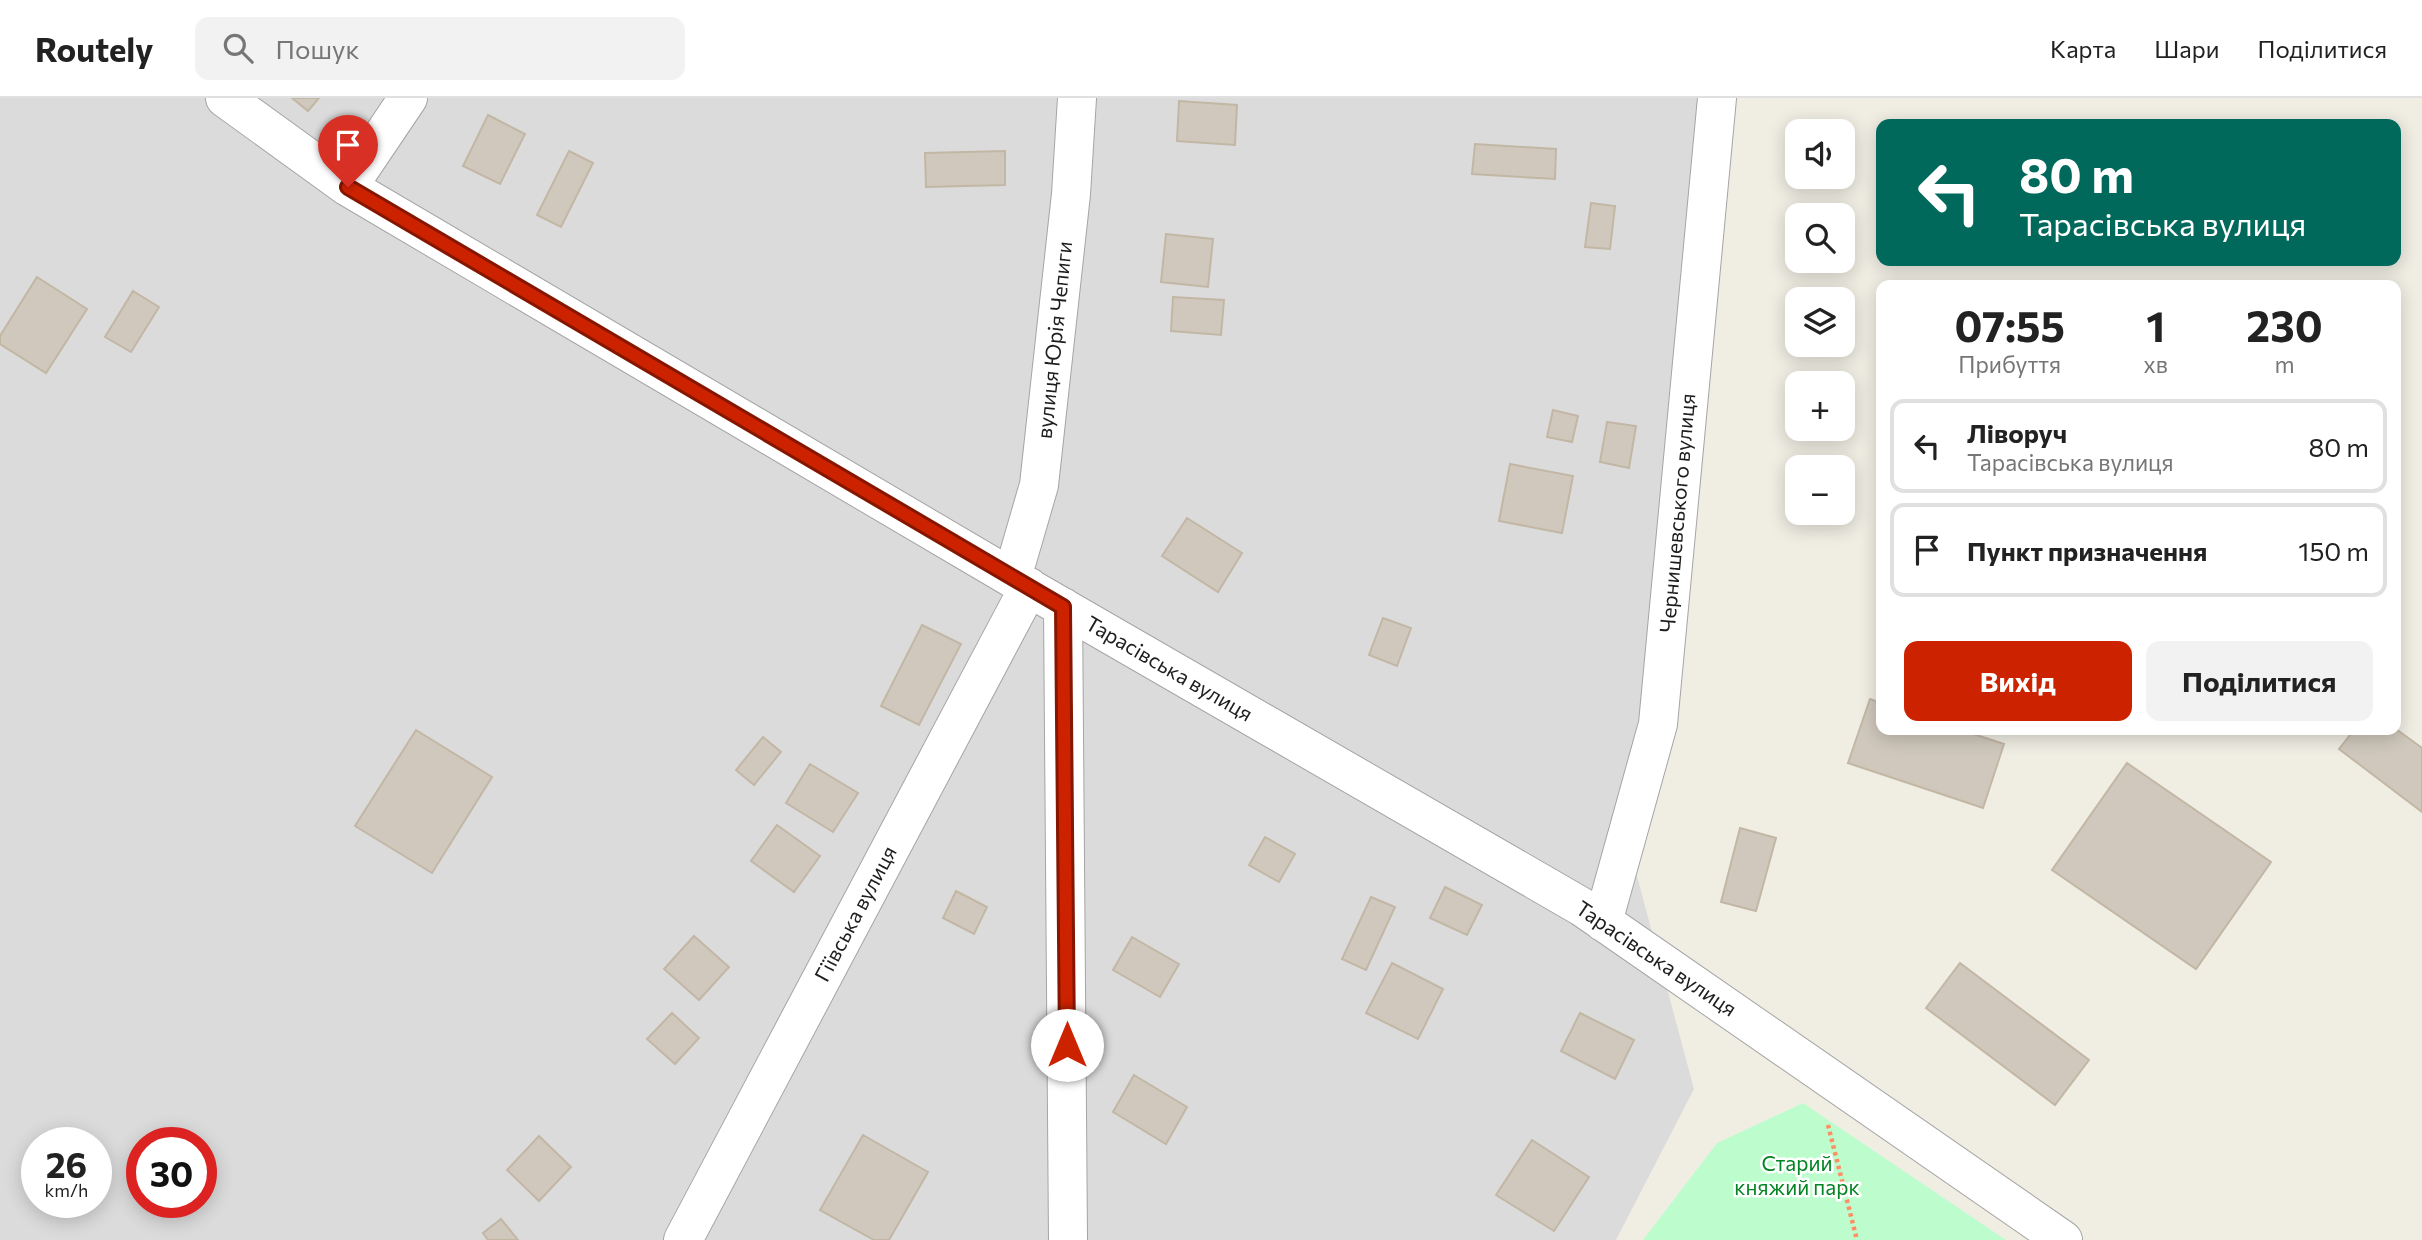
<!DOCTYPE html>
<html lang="uk">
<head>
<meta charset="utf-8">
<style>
	body { margin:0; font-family:Commissioner,sans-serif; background:#f2f2f2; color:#222; height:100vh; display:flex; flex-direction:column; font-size:26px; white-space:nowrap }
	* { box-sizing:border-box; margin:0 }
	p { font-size:23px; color:#767676 }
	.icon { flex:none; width:38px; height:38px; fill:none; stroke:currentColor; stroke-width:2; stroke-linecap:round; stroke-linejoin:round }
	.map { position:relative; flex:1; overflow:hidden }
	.side { position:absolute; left:1876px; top:182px; width:525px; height:455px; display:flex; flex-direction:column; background:#fff; border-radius:14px; box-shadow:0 4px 18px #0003 }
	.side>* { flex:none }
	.hud { position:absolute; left:1876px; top:21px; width:525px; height:147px; border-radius:14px; box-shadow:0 4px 18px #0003; background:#00695c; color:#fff; overflow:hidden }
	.buttons { position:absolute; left:1785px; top:21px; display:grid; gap:14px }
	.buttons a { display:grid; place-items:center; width:70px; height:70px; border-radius:14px; background:#fff; box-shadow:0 4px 18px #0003; font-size:35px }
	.speed { position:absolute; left:21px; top:1029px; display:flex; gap:14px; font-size:35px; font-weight:700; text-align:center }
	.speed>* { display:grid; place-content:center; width:91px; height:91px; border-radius:50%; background:#fff; box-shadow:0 4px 18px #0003; line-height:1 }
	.speed small { font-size:18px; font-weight:400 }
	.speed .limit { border:10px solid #d22; background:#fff; color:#111 }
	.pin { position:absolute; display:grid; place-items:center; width:60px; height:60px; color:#fff; margin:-72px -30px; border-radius:50% 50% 50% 0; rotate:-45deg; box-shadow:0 0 7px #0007 }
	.pin .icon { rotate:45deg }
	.me { position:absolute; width:77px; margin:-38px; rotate:0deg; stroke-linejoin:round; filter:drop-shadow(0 0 5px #0008) }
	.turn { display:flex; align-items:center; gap:24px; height:147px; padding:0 28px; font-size:32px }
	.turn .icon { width:91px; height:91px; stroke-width:2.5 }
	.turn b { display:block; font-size:49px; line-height:60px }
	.eta { display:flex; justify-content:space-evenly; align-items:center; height:119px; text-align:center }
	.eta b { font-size:42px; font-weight:700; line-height:49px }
	.action { display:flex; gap:14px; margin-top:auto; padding:14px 28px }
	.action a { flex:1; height:80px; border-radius:14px; background:#c20; color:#fff; font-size:28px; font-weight:700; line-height:80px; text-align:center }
	.action a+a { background:#f2f2f2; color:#222 }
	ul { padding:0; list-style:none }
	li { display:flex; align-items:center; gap:21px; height:94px; margin:0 14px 10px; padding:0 14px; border:4px solid #e0e0e0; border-radius:14px }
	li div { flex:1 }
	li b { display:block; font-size:26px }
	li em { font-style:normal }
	header { display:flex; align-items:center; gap:42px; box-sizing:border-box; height:98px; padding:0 35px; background:#fff; border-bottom:2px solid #e0e0e0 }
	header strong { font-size:33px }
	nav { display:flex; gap:38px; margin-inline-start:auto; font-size:24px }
	.search { width:490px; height:63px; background:#f2f2f2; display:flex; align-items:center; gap:18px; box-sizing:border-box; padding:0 24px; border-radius:14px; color:#767676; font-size:26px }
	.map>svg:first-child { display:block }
	.residential { fill:#dcdbdb; fill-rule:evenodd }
	.park { fill:#bdfdcd }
	.building { fill:#d0c8bc; stroke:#c2b7a5; stroke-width:2 }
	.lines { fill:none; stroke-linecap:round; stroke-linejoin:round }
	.minor-casing { stroke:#a5a5a5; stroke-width:40 }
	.path { stroke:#ff8e65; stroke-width:4.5; stroke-dasharray:3.5 3.5; stroke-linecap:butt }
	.minor { stroke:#fff; stroke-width:38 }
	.route-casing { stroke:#851600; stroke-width:18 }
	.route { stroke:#c20; stroke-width:12 }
	.labels { text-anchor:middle; stroke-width:5; stroke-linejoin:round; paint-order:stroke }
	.street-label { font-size:21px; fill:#1e1e1e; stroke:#fff }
	.park-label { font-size:21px; fill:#048424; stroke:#fff }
</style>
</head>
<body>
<header>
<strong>Routely</strong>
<div class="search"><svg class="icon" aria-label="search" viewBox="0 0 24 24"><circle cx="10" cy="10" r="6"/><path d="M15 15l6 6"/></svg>Пошук</div>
<nav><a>Карта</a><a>Шари</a><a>Поділитися</a></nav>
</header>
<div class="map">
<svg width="2422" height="1142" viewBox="0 0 2422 1142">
	<rect width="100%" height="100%" fill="#f0eee3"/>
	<path class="residential" d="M0,0H1713L1630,752L1694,991L1616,1142H0ZM37,1045H96V1104H37ZM142,1045H201V1104H142Z"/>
	<path class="park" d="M1803,1005L2006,1142H1643L1717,1045Z"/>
	<path class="building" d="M292,0H319L308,13Z
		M1179,3L1237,7L1235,47L1177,43Z
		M488,17L525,36L500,86L463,68Z
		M1475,46L1556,51L1555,81L1472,76Z
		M569,53L593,65L561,129L537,117Z
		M1005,53V87L926,89L925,55Z
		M1591,105L1615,108L1610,151L1585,149Z
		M1166,136L1213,141L1208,189L1161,184Z
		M37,179L87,211L46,275L0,246V238Z
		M133,193L159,209L131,254L105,239Z
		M1173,199L1224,202L1221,237L1171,233Z
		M1553,312L1578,318L1572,344L1547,339Z
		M1607,324L1636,328L1629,370L1600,364Z
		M1510,366L1573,378L1562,435L1499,423Z
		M1187,420L1242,455L1218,494L1162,458Z
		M1383,520L1411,530L1397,568L1369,557Z
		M922,527L961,546L919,627L881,608Z
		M1870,601L1881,605V632H1961L2004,646L1983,710L1848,665Z
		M2396,631L2422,650V714L2339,651L2354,632Z
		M416,632L492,679L432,775L355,728Z
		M763,639L781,654L754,687L736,672Z
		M2127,665L2271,764L2196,871L2052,772Z
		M810,666L858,695L833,734L786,705Z
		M777,727L820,758L794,794L751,763Z
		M1740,730L1776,740L1756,813L1721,804Z
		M1265,739L1295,756L1279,784L1249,767Z
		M1445,789L1482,807L1467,837L1430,820Z
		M956,793L987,809L974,836L943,820Z
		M1371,799L1395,809L1366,872L1342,861Z
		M694,838L729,869L699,902L664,871Z
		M1132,839L1179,866L1160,899L1113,872Z
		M1392,865L1443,891L1418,941L1366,915Z
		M1960,865L2089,962L2055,1007L1926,910Z
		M672,915L699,940L675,966L647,941Z
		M1580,915L1634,942L1615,981L1561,953Z
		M1134,977L1187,1009L1166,1046L1113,1014Z
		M863,1037L928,1074L889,1142H874L820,1112Z
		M539,1038L571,1069L539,1103L507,1072Z
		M1532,1042L1589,1079L1554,1133L1496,1097Z
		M501,1121L518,1142H488L483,1135Z"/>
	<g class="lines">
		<g class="minor-casing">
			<path id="minor" d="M225,0L348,89L1012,480L1582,809L2063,1142
				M348,89L408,0
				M1012,480L1039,387L1071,96L1077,0
				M1063,509L1068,1142
				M1603,824L1658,626L1717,0
				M683,1142L1029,489"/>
		</g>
		<path class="path" d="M1828,1027L1857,1142"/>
		<use href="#minor" class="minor"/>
	</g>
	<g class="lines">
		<g class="route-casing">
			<path id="route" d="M348,89L1063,509L1067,947"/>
		</g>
		<use href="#route" class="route"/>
	</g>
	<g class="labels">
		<g class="street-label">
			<text transform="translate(1055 242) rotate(-84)" y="7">вулиця Юрія Чепиги</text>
			<text transform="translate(1678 415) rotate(-85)" y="7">Чернишевського вулиця</text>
			<text transform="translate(1169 571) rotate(30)" y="7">Тарасівська вулиця</text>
			<text transform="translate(856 816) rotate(-62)" y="7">Гіївська вулиця</text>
			<text transform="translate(1656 861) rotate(34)" y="7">Тарасівська вулиця</text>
		</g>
		<g class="park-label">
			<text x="1797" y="1073">Старий<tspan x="1797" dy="24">княжий парк</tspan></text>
		</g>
	</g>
</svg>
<div class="buttons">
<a><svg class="icon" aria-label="sound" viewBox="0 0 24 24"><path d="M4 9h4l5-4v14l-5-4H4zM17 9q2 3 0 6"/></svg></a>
<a><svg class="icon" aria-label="search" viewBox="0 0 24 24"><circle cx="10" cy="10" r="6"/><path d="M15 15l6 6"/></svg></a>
<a><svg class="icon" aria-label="layers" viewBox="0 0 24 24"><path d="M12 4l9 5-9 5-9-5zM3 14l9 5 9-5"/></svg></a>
<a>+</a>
<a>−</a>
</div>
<div class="speed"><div>26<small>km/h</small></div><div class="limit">30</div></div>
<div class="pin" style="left:348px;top:89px;background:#d93025"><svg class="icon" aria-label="arrive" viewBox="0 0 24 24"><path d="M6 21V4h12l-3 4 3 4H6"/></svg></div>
<svg class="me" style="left:1067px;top:947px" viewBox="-20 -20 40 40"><circle r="19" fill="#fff"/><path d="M0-13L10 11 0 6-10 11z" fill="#c20"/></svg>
<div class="hud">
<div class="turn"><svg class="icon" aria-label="left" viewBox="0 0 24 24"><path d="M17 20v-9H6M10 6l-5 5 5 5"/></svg><div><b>80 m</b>Тарасівська вулиця</div></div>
</div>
<section class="side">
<div class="eta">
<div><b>07:55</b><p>Прибуття</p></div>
<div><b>1</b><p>хв</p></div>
<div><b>230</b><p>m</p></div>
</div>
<ul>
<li><svg class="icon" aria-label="left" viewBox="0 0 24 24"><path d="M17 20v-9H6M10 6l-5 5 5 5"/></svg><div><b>Ліворуч</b><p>Тарасівська вулиця</p></div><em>80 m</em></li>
<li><svg class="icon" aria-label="arrive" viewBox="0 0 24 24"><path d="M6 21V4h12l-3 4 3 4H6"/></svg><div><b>Пункт призначення</b></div><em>150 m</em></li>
</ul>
<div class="action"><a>Вихід</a><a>Поділитися</a></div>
</section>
</div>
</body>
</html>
